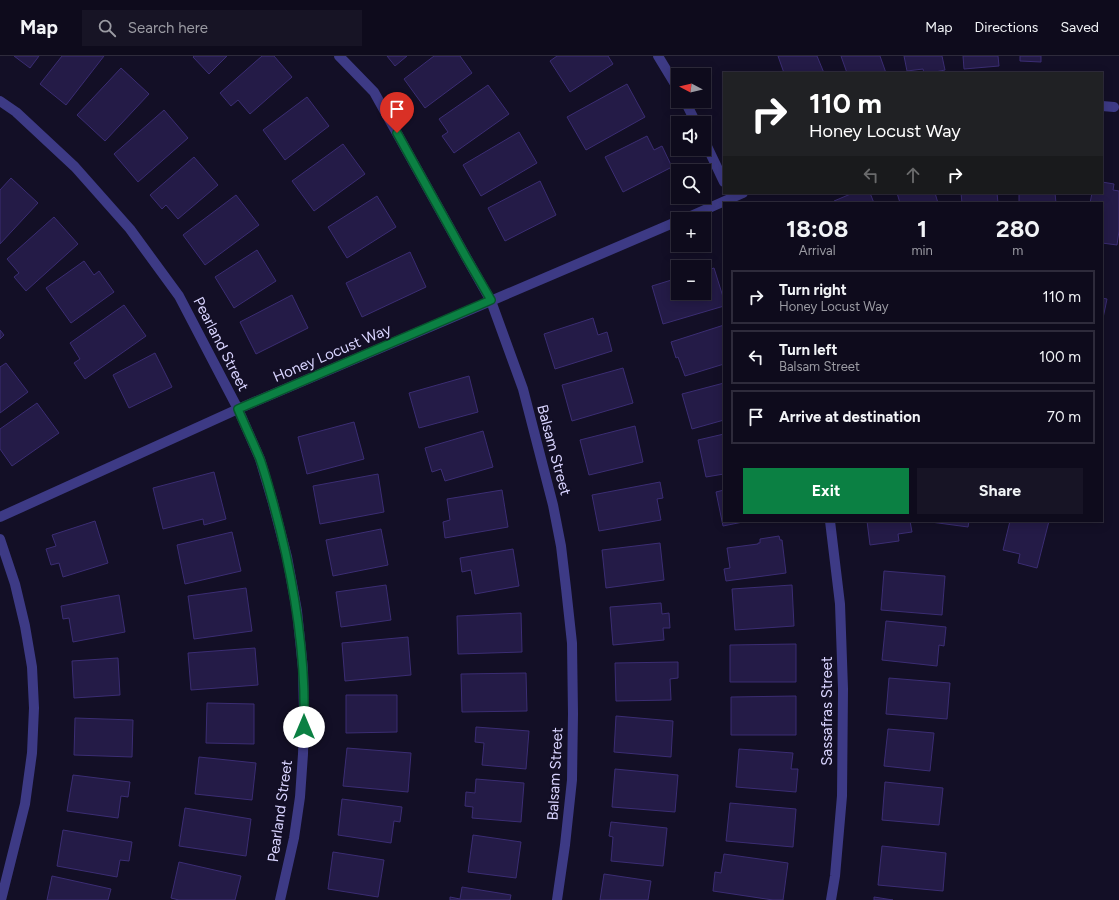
<!DOCTYPE html>
<html lang="en">
<head>
<meta charset="utf-8">
<style>
	body { margin:0; font-family:Figtree,sans-serif; background:#171425; color:#f1f3f6; height:100vh; display:flex; flex-direction:column; font-size:15px; white-space:nowrap }
	* { box-sizing:border-box; margin:0 }
	p { font-size:13px; color:#9b9ba3 }
	.icon { flex:none; width:22px; height:22px; fill:none; stroke:currentColor; stroke-width:2; stroke-linecap:round; stroke-linejoin:round }
	.map { position:relative; flex:1; overflow:hidden }
	.panel { position:absolute; left:723px; top:146px; width:380px; height:320px; display:flex; flex-direction:column; background:#0e0b1c; border-radius:0px; box-shadow:0 2px 10px #0003,0 0 0 1px #2e2b3b }
	.panel>* { flex:none }
	.guide { position:absolute; left:723px; top:16px; width:380px; height:122px; border-radius:0px; box-shadow:0 2px 10px #0003,0 0 0 1px #2e2b3b; background:#202124; color:#fff; overflow:hidden }
	.needle { width:26px; rotate:277deg }
	.controls { position:absolute; left:671px; top:12px; display:grid; gap:8px }
	.controls a { display:grid; place-items:center; width:40px; height:40px; border-radius:0px; background:#0e0b1c; box-shadow:0 2px 10px #0003,0 0 0 1px #2e2b3b; font-size:20px }
	.pin { position:absolute; display:grid; place-items:center; width:34px; height:34px; color:#fff; margin:-41px -17px; border-radius:50% 50% 50% 0; rotate:-45deg; box-shadow:0 0 4px #0007 }
	.pin .icon { rotate:45deg }
	.me { position:absolute; width:44px; margin:-22px; rotate:0deg; stroke-linejoin:round; filter:drop-shadow(0 0 3px #0008) }
	.turn { display:flex; align-items:center; gap:14px; height:84px; padding:0 20px; font-size:18px }
	.turn .icon { width:52px; height:52px; stroke-width:2.5 }
	.turn b { display:block; font-size:28px; line-height:34px }
	.lanes { display:flex; align-items:center; height:38px; padding:0 20px; background:#0003; justify-content:center; gap:20px; direction:ltr }
	.lanes .off { opacity:.35 }
	.eta { display:flex; justify-content:space-evenly; align-items:center; height:68px; text-align:center }
	.eta b { font-size:24px; font-weight:700; line-height:28px }
	.cta { display:flex; gap:8px; margin-top:auto; padding:8px 20px }
	.cta a { flex:1; height:46px; border-radius:0px; background:#0b8043; color:#fff; font-size:16px; font-weight:700; line-height:46px; text-align:center }
	.cta a+a { background:#171425; color:#f1f3f6 }
	ul { padding:0; list-style:none }
	li { display:flex; align-items:center; gap:12px; height:54px; margin:0 8px 6px; padding:0 12px; border:2px solid #2e2b3b; border-radius:0px }
	li div { flex:1 }
	li b { display:block; font-size:15px }
	li em { font-style:normal }
	header { display:flex; align-items:center; gap:24px; box-sizing:border-box; height:56px; padding:0 20px; background:#0e0b1c; border-bottom:1px solid #2e2b3b }
	header strong { font-size:19px }
	nav { display:flex; gap:22px; margin-inline-start:auto; font-size:14px }
	.search { width:280px; height:36px; background:#171425; display:flex; align-items:center; gap:10px; box-sizing:border-box; padding:0 14px; border-radius:0px; color:#9b9ba3; font-size:15px }
	.map>svg:first-child { display:block }
	.building { fill:#241b47; stroke:#3b2d73 }
	.lines { fill:none; stroke-linecap:round; stroke-linejoin:round }
	.minor { stroke:#3d3a85; stroke-width:10 }
	.route-casing { stroke:#07532c; stroke-width:10 }
	.route { stroke:#0b8043; stroke-width:7 }
	.labels { text-anchor:middle; stroke-width:4; stroke-linejoin:round; paint-order:stroke }
	.street-label { font-size:15px; fill:#d9d4ff; stroke:#130f26 }
</style>
</head>
<body>
<header>
<strong>Map</strong>
<div class="search"><svg class="icon" aria-label="search" viewBox="0 0 24 24"><circle cx="10" cy="10" r="6"/><path d="M15 15l6 6"/></svg>Search here</div>
<nav><a>Map</a><a>Directions</a><a>Saved</a></nav>
</header>
<div class="map">
<svg width="1119" height="844" viewBox="0 0 1119 844">
	<rect width="100%" height="100%" fill="#130f26"/>
	<path class="building" d="M14,0H39L30,12Z
		M62,0H104L66,49L40,28Z
		M194,0H227L209,18L193,1Z
		M262,0H274L292,21L250,58L238,44L231,50L220,37Z
		M387,0H407L395,10Z
		M434,0H460L472,17L425,52L404,23Z
		M557,0H608L613,8L570,36L550,5Z
		M778,0H817L824,17H784Z
		M841,0H880L886,17H847Z
		M904,0H942L945,14L930,17H924L923,13L907,15Z
		M963,0H998L999,10L964,13Z
		M1020,0H1041V6L1020,5Z
		M121,12L149,38L105,85L77,59Z
		M627,28L645,61L586,94L567,61Z
		M488,29L509,58L454,97L442,80L448,76L439,63Z
		M307,41L329,70L285,104L263,74Z
		M164,54L188,82L138,126L114,98Z
		M519,76L537,107L481,140L463,109Z
		M647,80L654,94L662,90L672,111L623,136L605,101Z
		M343,88L365,118L314,155L292,125Z
		M194,101L218,129L178,163L166,149L162,153L150,139Z
		M11,122L38,147L0,188V134Z
		M540,125L556,159L505,185L488,152Z
		M1102,126L1114,128L1113,134L1119,135V175L1117,189L1102,187V147H1090L1092,137H1102Z
		M853,137H870L874,147H834V145Z
		M897,137H935L938,147H900Z
		M961,137H997L998,147H962Z
		M1019,137H1055L1056,147H1019Z
		M236,139L259,169L205,209L183,179Z
		M377,140L396,171L347,202L328,171Z
		M54,161L78,188L26,235L14,221L19,217L7,203Z
		M257,194L276,225L234,252L215,221Z
		M410,196L426,231L362,261L346,227Z
		M84,205L94,219L99,215L114,236L71,267L46,232Z
		M714,212L724,244V250L663,268L652,230L678,222V237H704V215Z
		M292,239L308,272L256,298L240,266Z
		M1102,242L1107,243L1102,267Z
		M124,249L146,280L85,323L74,307L80,303L70,287Z
		M593,262L598,279L607,276L612,295L555,313L544,278Z
		M724,269V308L685,320L678,301L676,302L671,286Z
		M0,274L4,279L0,283Z
		M155,297L172,331L129,352L113,319Z
		M6,307L28,336L0,357V311Z
		M623,312L633,347L572,365L562,329Z
		M469,320L478,356L419,372L409,337Z
		M724,327V364L692,373L682,338Z
		M37,347L59,377L12,410L0,393V373Z
		M354,366L364,403L307,418L298,381Z
		M635,370L643,406L589,419L580,384Z
		M483,375L493,411L445,425L441,413L432,416L425,392Z
		M724,378V418L706,421L698,384Z
		M214,416L226,463L204,469L203,463L163,473L153,432Z
		M378,418L384,456L320,468L313,430Z
		M660,426L663,442L657,443L661,464L599,475L592,439Z
		M502,434L508,471L445,482L443,466L450,464L447,443Z
		M724,434V465H748L723,470L716,436Z
		M95,465L108,507L63,521L59,507L51,509L46,493L56,490L52,479Z
		M867,465H910L912,476L898,478L899,485L870,489Z
		M931,465H969L968,471L931,466Z
		M1010,465H1049L1037,512L1018,507L1020,498L1003,494Z
		M381,473L388,509L333,520L326,484Z
		M232,476L241,515L185,528L177,489Z
		M779,480L780,484H782L786,517L726,525L724,513L730,512L727,492L758,488V487H760V483Z
		M660,487L664,524L606,532L602,494Z
		M513,493L519,530L475,538L471,514L462,516L460,502Z
		M884,515L945,520L942,559L881,554Z
		M386,529L391,564L341,571L336,536Z
		M792,529L794,570L735,574L732,533Z
		M246,532L252,575L194,583L188,540Z
		M119,539L125,576L73,586L69,562L63,563L61,550Z
		M661,547L662,558L669,557L670,572H663L664,584L613,589L610,551Z
		M521,557L522,596L458,598L457,560Z
		M886,565L946,571L944,590L939,589L937,610L882,604Z
		M408,581L411,619L345,625L342,587Z
		M796,588V626H730V589Z
		M255,592L258,629L191,634L188,597Z
		M118,602L120,639L74,642L72,605Z
		M678,606V622L670,623L671,644L616,645L615,607Z
		M526,617L527,655L462,656L461,618Z
		M889,622L950,627L947,663L886,658Z
		M346,639H397V676L346,677Z
		M796,640V679H731V641Z
		M207,647L254,648V688L206,687Z
		M616,660L673,665L671,701L614,696Z
		M75,662L133,664L132,701L74,699Z
		M476,671L529,675L526,713L482,709L484,687L475,686Z
		M888,673L934,677L930,715L884,710Z
		M347,692L411,697L408,736L343,730Z
		M739,693L793,697L791,713H798L796,736L736,731Z
		M199,701L256,707L252,744L195,738Z
		M615,713L678,719L675,756L612,751Z
		M73,719L130,726L128,741L121,740L118,762L67,755Z
		M476,723L524,727L521,766L472,762L473,751L465,750L466,736L475,737Z
		M885,726L943,732L939,769L882,764Z
		M342,743L402,751L400,766L394,765L391,787L338,779Z
		M730,747L796,753L793,791L726,785Z
		M185,752L251,763L246,800L179,790Z
		M611,766L667,772L663,810L611,805L613,781L609,780Z
		M63,774L132,786L129,805L120,804L117,821L57,810Z
		M473,779L521,786L516,822L468,816Z
		M882,790L946,797L943,835L878,829Z
		M333,796L384,804L378,841L328,833Z
		M724,798L788,807L783,844H773L713,835L715,816L721,817Z
		M179,806L241,820L235,844H179L171,842Z
		M604,818L651,825L648,844H600Z
		M52,820L111,833L108,844H47Z
		M462,831L511,839L510,844H450V841L460,843Z
		M874,841L893,844H874Z"/>
	<g class="lines">
		<path class="minor" d="M339,0L374,36L466,201L491,245L523,333L553,449L561,490L566,532L572,587L573,658L572,724L565,789L557,844
			M658,0L678,33
			M0,45L16,56L75,111L130,173L179,240L238,353L260,403L273,447L287,501L297,555L303,613L304,658L303,698L300,741L294,782L280,844
			M685,45L696,67
			M1102,50L1114,51
			M704,84L724,126
			M684,163L743,137
			M0,461L238,353L678,165
			M830,465L840,548L843,633L842,740L835,820L831,844
			M0,483L15,528L25,570L32,611L34,652L32,697L25,748L1,844"/>
	</g>
	<g class="lines">
		<g class="route-casing">
			<path id="route" d="M304,671C306,604 296,538 280,473C274,450 268,426 260,403C253,386 245,370 238,353L491,244L466,201L397,77"/>
		</g>
		<use href="#route" class="route"/>
	</g>
	<g class="labels">
		<g class="street-label">
			<text transform="translate(221 288) rotate(63)" y="5">Pearland Street</text>
			<text transform="translate(332 297) rotate(-23)" y="5">Honey Locust Way</text>
			<text transform="translate(554 394) rotate(75)" y="5">Balsam Street</text>
			<text transform="translate(827 655) rotate(-90)" y="5">Sassafras Street</text>
			<text transform="translate(555 718) rotate(-87)" y="5">Balsam Street</text>
			<text transform="translate(280 755) rotate(-82)" y="5">Pearland Street</text>
		</g>
	</g>
</svg>
<div class="controls">
<a><svg class="needle" viewBox="-14 -14 28 28"><path d="M0-13l5 13h-10z" fill="#e53935"/><path d="M0 13l5-13h-10z" fill="#9b9ba3"/></svg></a>
<a><svg class="icon" aria-label="sound" viewBox="0 0 24 24"><path d="M4 9h4l5-4v14l-5-4H4zM17 9q2 3 0 6"/></svg></a>
<a><svg class="icon" aria-label="search" viewBox="0 0 24 24"><circle cx="10" cy="10" r="6"/><path d="M15 15l6 6"/></svg></a>
<a>+</a>
<a>−</a>
</div>
<div class="pin" style="left:397px;top:77px;background:#d93025"><svg class="icon" aria-label="arrive" viewBox="0 0 24 24"><path d="M6 21V4h12l-3 4 3 4H6"/></svg></div>
<svg class="me" style="left:304px;top:671px" viewBox="-20 -20 40 40"><circle r="19" fill="#fff"/><path d="M0-13L10 11 0 6-10 11z" fill="#0b8043"/></svg>
<div class="guide">
<div class="turn"><svg class="icon" aria-label="right" viewBox="0 0 24 24"><path d="M7 20v-9h11M14 6l5 5-5 5"/></svg><div><b>110 m</b>Honey Locust Way</div></div>
<div class="lanes"><svg class="icon off" aria-label="left" viewBox="0 0 24 24"><path d="M17 20v-9H6M10 6l-5 5 5 5"/></svg><svg class="icon off" aria-label="ahead" viewBox="0 0 24 24"><path d="M12 20V5M6 11l6-6 6 6"/></svg><svg class="icon" aria-label="right" viewBox="0 0 24 24"><path d="M7 20v-9h11M14 6l5 5-5 5"/></svg></div>
</div>
<section class="panel">
<div class="eta">
<div><b>18:08</b><p>Arrival</p></div>
<div><b>1</b><p>min</p></div>
<div><b>280</b><p>m</p></div>
</div>
<ul>
<li><svg class="icon" aria-label="right" viewBox="0 0 24 24"><path d="M7 20v-9h11M14 6l5 5-5 5"/></svg><div><b>Turn right</b><p>Honey Locust Way</p></div><em>110 m</em></li>
<li><svg class="icon" aria-label="left" viewBox="0 0 24 24"><path d="M17 20v-9H6M10 6l-5 5 5 5"/></svg><div><b>Turn left</b><p>Balsam Street</p></div><em>100 m</em></li>
<li><svg class="icon" aria-label="arrive" viewBox="0 0 24 24"><path d="M6 21V4h12l-3 4 3 4H6"/></svg><div><b>Arrive at destination</b></div><em>70 m</em></li>
</ul>
<div class="cta"><a>Exit</a><a>Share</a></div>
</section>
</div>
</body>
</html>
